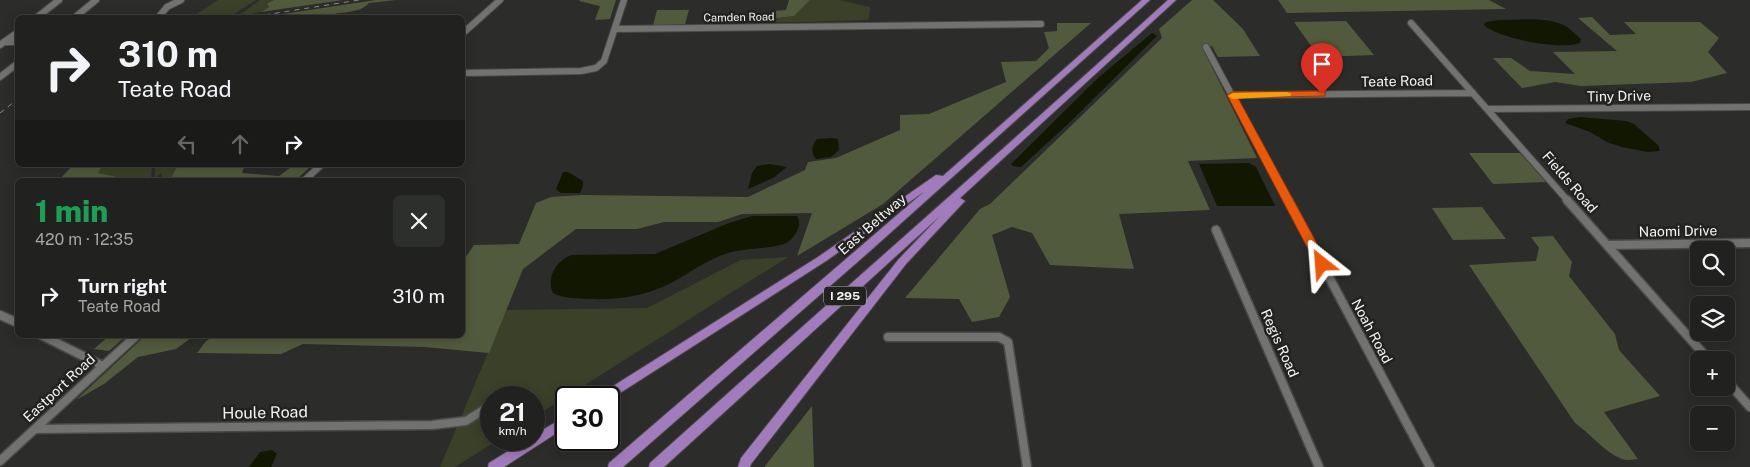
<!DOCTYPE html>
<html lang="en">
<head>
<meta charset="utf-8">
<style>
	body { margin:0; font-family:"Public Sans",sans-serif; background:#2d2f2d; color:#f1f3f6; height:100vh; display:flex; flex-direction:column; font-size:19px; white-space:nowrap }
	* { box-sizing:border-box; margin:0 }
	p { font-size:16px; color:#a2a4a5 }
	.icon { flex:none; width:28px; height:28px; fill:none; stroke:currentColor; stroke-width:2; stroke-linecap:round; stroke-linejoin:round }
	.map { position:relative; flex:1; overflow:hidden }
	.drawer { position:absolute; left:15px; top:178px; width:450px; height:160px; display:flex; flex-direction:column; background:#212220; border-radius:8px; box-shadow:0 2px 12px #0003,0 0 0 1px #3e3f3e }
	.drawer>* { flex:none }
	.hud { position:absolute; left:15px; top:15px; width:450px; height:152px; border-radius:8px; box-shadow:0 2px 12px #0003,0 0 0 1px #3e3f3e; background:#212220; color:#f1f3f6; overflow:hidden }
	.controls { position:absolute; left:1690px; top:241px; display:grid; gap:10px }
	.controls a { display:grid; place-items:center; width:45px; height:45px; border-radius:8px; background:#212220; box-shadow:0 2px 12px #0003,0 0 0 1px #3e3f3e; font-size:25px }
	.speed { position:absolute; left:480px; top:386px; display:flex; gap:10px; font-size:25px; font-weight:700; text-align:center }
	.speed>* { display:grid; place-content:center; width:65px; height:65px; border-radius:50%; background:#212220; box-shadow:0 2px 12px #0003,0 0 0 1px #3e3f3e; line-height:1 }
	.speed small { font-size:12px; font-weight:400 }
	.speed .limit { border:2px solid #111; border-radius:8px; background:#fff; color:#111 }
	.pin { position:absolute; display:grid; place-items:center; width:42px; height:42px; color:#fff; margin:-51px -21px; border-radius:50% 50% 50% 0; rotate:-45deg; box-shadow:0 0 5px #0007 }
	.pin .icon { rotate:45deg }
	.me { position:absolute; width:55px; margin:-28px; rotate:332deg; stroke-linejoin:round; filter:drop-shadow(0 0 4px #0008) }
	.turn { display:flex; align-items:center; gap:18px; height:105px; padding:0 20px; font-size:22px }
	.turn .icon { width:65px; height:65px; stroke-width:2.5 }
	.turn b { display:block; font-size:35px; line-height:42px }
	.lanes { display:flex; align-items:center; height:48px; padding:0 20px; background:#0003; justify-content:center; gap:25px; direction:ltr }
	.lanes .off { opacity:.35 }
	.round { display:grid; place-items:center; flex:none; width:52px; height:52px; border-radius:8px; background:#2d2f2d }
	.summary { display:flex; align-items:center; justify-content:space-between; height:85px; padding:0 20px }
	h1 { font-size:30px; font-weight:800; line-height:38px; color:#1e9e55 }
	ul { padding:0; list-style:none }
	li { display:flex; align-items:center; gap:15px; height:65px; padding:0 20px }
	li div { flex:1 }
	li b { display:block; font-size:19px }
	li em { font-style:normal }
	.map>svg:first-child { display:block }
	.green { fill:#3b4128 }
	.forest { fill:#525a3d }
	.water { fill:#111700 }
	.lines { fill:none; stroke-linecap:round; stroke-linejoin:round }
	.minor-far1-casing { stroke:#4a4a48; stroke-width:8 }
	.minor-casing { stroke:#4a4a48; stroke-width:11 }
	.highway-casing { stroke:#4a4a48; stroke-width:2 }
	.minor-far1 { stroke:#727370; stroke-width:6 }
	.minor { stroke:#727370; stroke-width:8 }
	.highway { fill:#a27bbd; fill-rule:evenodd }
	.rail { stroke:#888986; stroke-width:1; stroke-dasharray:5 5; stroke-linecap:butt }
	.route { fill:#ea580c; stroke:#983908 }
	.slow { fill:#f59e0b }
	.labels { text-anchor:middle; stroke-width:5; stroke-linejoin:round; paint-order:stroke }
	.far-street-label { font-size:11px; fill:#f3f3f1; stroke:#222320 }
	.shield { fill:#222320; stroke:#b4b5b2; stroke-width:1 }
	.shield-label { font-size:12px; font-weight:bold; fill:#f3f3f1 }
	.street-label { font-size:14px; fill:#f3f3f1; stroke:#222320 }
	.near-street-label { font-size:16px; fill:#f3f3f1; stroke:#222320 }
</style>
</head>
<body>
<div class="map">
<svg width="1750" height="467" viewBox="0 0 1750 467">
	<rect width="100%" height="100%" fill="#2c2d2a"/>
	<path class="green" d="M218,0H256L229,17L197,18V14Z
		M260,0H274L267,2L269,7L261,12L233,17L244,12Z
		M810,0H839L870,7L869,18L867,20L762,23L763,20L794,16Z
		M103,165H152L151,180H123V178L98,173Z
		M155,165H178L179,166L170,180H161L162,173L155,178Z
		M788,257L534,417V398H491V440H498L455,467H440L506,310L647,308L741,260Z"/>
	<path class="forest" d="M274,0H343L261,12L269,7L267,3Z
		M376,0H396L369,3C359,15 336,11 322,17H263Z
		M580,0H616L610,19L595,20L600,6L579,1Z
		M789,0H810L794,16L768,19L772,11L786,10Z
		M1192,0H1213L1243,29L1260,56L1218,57L1212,46L1202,47L1257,158L1188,161L1210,210L1119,214L1134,269L1050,265L1032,233L1012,227L992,235L1010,297L999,317L972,322L959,299L905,298L980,209L990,204L1162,38L1159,29Z
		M1278,0H1489L1506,9L1287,13Z
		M657,10H689L685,24L653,26Z
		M1592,17L1610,35L1636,34L1624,22H1700L1719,38L1708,52L1727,73L1691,82L1581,86L1555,82L1522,88L1493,58H1511L1530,71L1575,74L1553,52L1617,51L1578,18Z
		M1346,21L1374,55L1319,57L1294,22Z
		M1057,23H1091L883,204L797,256L812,213L742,214L718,222H664L637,229H576L523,269L489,353L425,347L303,344L281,354L197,353L206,341L217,335H462L463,258H465L474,245L519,244L536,203L551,197L582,195L748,197L805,170L808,162L836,158L900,130V115L929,114L1006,82L1001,62L1036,61L1049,48L1044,32L1057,31Z
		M1469,153H1520L1546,182L1493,184Z
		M73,165H103L98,173L123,178V180H59Z
		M178,165H245L242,173L279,176L294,165H312L296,180H170Z
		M1482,207L1506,239L1453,240L1432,208Z
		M1553,236L1572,262L1569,276L1615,334L1619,350L1660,396L1604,412L1638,459C1634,459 1627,461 1622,459C1604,452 1591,434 1575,423L1469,265L1536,261L1539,248L1531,237Z
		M110,335H127L109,351L94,349Z
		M146,335H195L176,349L138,357L104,384L76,400Z
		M812,406L814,467H765V466Z"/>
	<path class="water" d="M1499,20C1519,20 1547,16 1566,26C1571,30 1576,35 1581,39L1580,43C1560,50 1499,39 1484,25L1486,22Z
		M1152,33L1157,36L1068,124L1021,167L1013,166L1011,164L1098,78Z
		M1580,117L1626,121L1634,124L1658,145L1660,151L1647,152L1622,147L1607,142L1590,132L1565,123L1568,119Z
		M832,138L838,139L839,150L831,157L816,159C810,153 812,144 817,139Z
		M1249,163L1256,167L1275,206H1217L1199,164Z
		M769,164L787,167L773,178L748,189L752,173L757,166Z
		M563,172H568L583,181V186L580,193H561L556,189Z
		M752,216H797C803,225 795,237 788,242C777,249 744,248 728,253C708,259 690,273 671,283C646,296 618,300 590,299C577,298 565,299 553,293C546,278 556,260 572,255L655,254L729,223Z
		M272,450L277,454L271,467H249L260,452Z"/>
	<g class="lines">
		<g class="minor-far1-casing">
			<path id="minor-far1" d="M36,18L59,0
				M74,18L96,0
				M158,18L167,7L181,0
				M1411,23L1568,201
				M615,29L1041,24
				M462,34L500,0
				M4,42H18
				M0,45L18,32
				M1206,47L1288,201
				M462,73L581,71L596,68L604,61L624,0
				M0,77L18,63
				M1232,95L1473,93
				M1487,109L1750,107
				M305,180L321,165"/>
		</g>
		<g class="minor-casing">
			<path id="minor" d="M1288,200L1430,467
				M1567,200L1709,360
				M1216,230L1319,467
				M1607,245L1750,243
				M0,315L18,323
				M41,335L103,366
				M888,337H999L1008,342L1027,467
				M1726,380L1750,407
				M501,398L505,394
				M35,429L432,425L466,421L491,405
				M0,461L137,335"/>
		</g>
		<g class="highway-casing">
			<path id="highway" d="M1142,0H1150L870,251L623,467H608L609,463L925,191L826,261L609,400V398H597L599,395L818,257L936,175L943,176Z
				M1168,0H1176L960,198L965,201L963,203L906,264L751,464L750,467H738L741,458L898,260L940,216L664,467H649L650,463C822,308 997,156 1168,0Z
				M566,416V427L504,467H488L489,463L526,440H534V435Z"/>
		</g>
		<use href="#minor-far1" class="minor-far1"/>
		<use href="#minor" class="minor"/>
		<use href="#highway" class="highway"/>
		<path class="rail" d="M245,18L359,0
			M0,113L18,99"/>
	</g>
	<path class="route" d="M1322,91L1325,92V96L1238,98L1328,264L1322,268L1316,264L1227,95L1232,92Z"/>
	<path class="slow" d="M1287,92L1292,94L1290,96L1233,99L1228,96L1233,93Z"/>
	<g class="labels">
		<g class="far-street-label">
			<text transform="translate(739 17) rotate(-1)" y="4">Camden Road</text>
		</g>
		<rect class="shield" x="824" y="286.5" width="42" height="19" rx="4"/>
		<g class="shield-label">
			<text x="845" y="300">I 295</text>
		</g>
		<g class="street-label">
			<text transform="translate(1397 81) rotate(-1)" y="5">Teate Road</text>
			<text transform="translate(1619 96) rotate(-1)" y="5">Tiny Drive</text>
			<text transform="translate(1570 182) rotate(49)" y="5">Fields Road</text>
			<text transform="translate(872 224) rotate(-41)" y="5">East Beltway</text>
			<text transform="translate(1678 231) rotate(-1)" y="5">Naomi Drive</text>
			<text transform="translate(1372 331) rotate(62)" y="5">Noah Road</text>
			<text transform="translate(1280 343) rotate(66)" y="5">Regis Road</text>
			<text transform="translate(59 388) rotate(-43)" y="5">Eastport Road</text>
		</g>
		<g class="near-street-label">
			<text transform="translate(265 412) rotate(-1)" y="6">Houle Road</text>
		</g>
	</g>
</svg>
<div class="controls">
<a><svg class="icon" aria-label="search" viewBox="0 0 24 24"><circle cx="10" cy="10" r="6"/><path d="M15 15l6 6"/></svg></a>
<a><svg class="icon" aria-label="layers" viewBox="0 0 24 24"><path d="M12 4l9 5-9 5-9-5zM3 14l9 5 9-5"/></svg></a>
<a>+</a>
<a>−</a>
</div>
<div class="speed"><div>21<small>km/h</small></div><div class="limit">30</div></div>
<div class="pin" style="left:1322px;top:94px;background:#d93025"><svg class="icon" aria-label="arrive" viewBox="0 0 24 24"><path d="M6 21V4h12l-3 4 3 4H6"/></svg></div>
<svg class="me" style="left:1322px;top:264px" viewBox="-20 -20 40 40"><path d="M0-17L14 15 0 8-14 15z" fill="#ea580c" stroke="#fff" stroke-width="4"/></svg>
<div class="hud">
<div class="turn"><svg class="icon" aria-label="right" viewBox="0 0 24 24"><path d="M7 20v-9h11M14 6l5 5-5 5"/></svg><div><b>310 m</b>Teate Road</div></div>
<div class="lanes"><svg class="icon off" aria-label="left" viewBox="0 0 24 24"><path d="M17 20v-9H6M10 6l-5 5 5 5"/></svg><svg class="icon off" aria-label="ahead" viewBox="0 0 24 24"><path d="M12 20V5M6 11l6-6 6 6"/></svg><svg class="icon" aria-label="right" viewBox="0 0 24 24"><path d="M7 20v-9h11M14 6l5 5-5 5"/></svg></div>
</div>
<section class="drawer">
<div class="summary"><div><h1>1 min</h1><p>420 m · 12:35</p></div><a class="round"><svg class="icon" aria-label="close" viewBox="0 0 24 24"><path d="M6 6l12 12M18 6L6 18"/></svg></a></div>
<ul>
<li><svg class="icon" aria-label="right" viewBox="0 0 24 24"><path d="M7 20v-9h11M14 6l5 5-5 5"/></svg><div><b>Turn right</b><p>Teate Road</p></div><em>310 m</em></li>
</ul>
</section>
</div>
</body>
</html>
